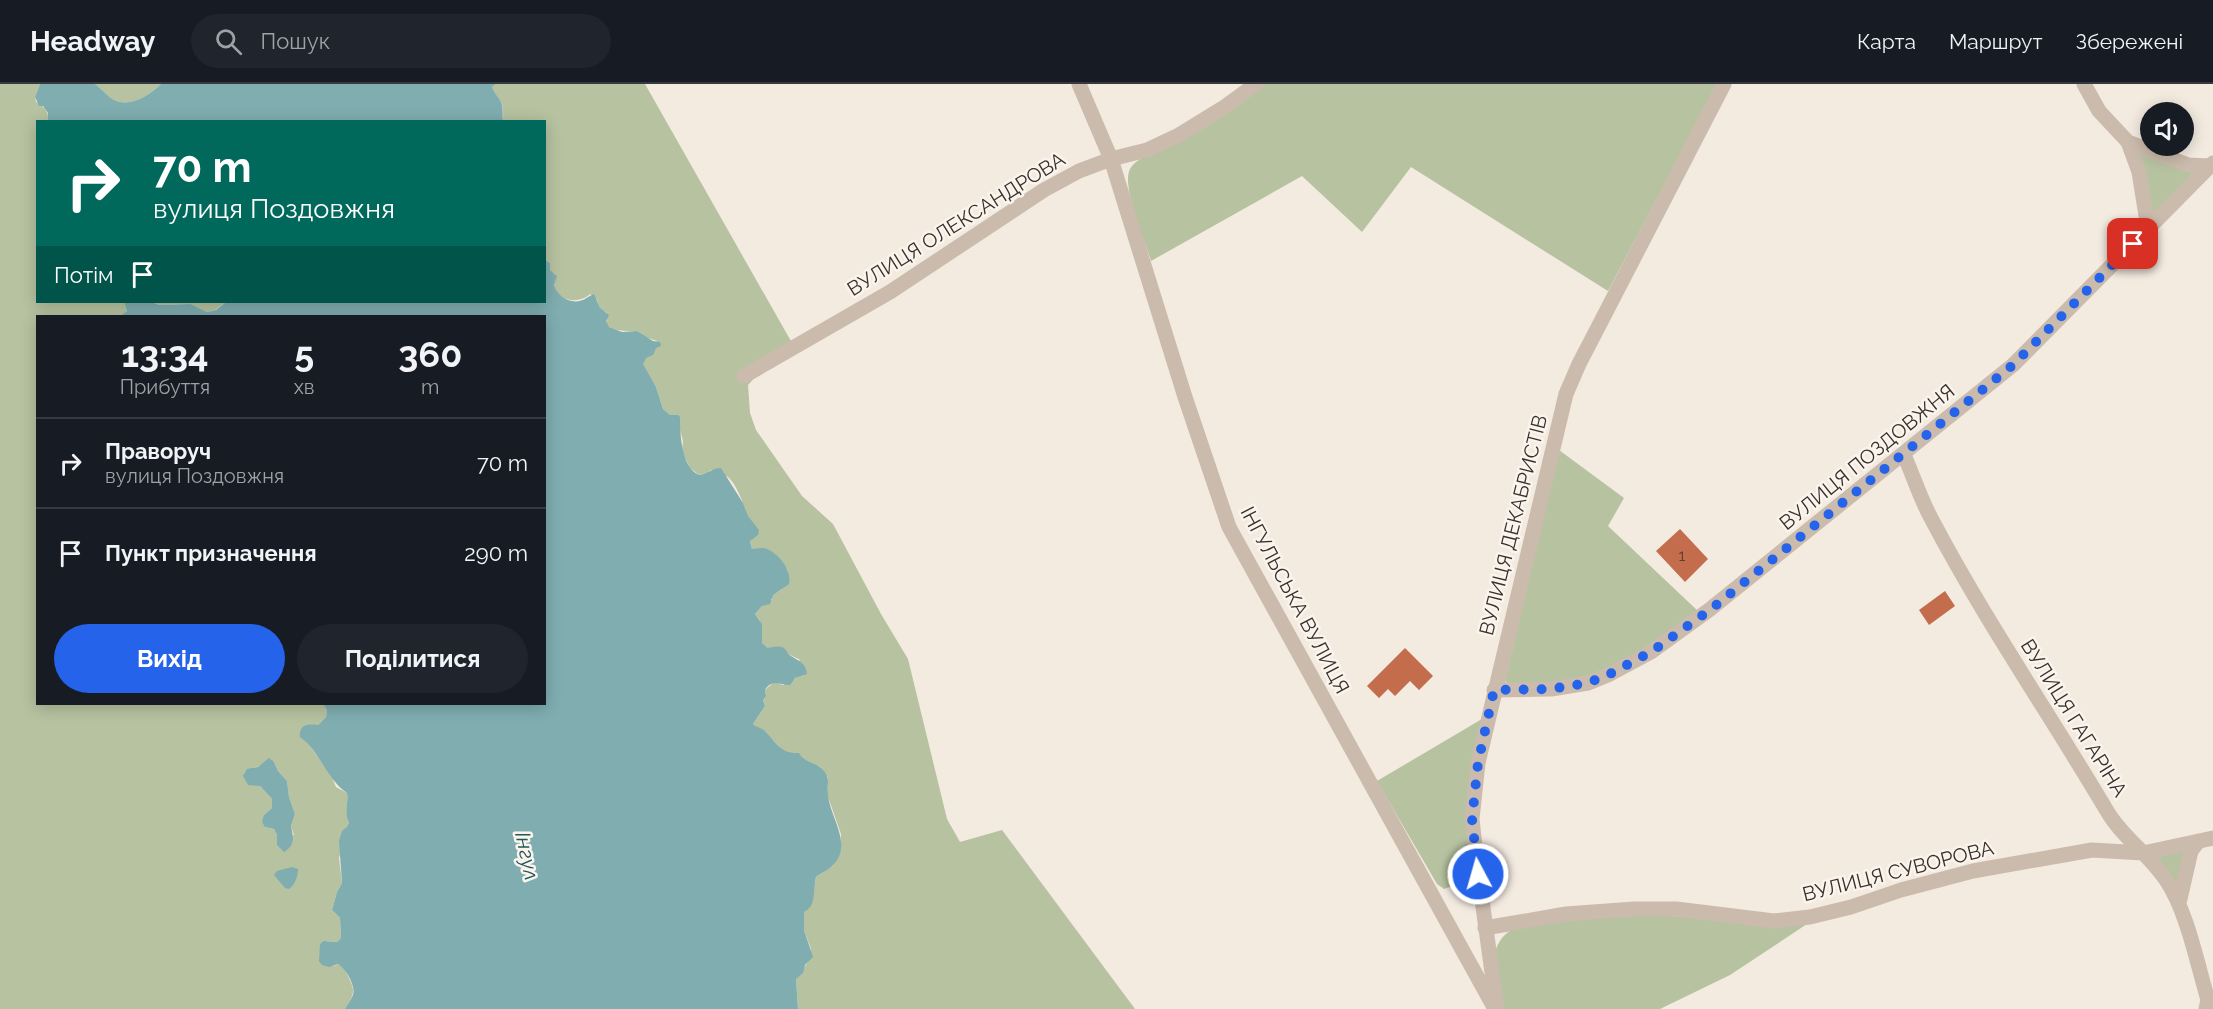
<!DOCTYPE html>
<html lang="uk">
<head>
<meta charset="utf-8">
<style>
	body { margin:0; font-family:Raleway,sans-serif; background:#20242c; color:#f1f3f6; height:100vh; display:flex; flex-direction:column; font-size:22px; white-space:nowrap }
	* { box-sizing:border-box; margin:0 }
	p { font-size:20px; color:#9ea1a6 }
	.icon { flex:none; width:33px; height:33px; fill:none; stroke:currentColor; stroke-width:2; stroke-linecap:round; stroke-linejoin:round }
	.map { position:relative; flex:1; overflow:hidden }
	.panel { position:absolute; left:36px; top:231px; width:510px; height:390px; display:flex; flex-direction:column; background:#171b24; border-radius:0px; box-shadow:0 3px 15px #0003 }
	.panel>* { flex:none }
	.hud { position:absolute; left:36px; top:36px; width:510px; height:183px; border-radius:0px; box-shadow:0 3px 15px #0003; background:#00695c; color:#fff; overflow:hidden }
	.fabs { position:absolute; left:2140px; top:18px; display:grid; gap:12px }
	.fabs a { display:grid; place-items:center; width:54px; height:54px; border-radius:50%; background:#171b24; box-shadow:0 3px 15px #0003; font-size:30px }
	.pin { position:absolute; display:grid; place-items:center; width:51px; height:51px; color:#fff; margin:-26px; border-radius:12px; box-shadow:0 3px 9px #0006 }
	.me { position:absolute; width:66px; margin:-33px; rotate:354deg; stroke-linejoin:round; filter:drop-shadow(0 0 4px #0008) }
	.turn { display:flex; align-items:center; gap:21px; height:126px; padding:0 18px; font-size:27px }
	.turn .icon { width:78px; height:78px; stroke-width:2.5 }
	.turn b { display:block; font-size:42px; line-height:51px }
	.then { display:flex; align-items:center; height:57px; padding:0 18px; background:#0003; gap:12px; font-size:22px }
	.eta { display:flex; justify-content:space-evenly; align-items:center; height:102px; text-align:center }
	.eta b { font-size:36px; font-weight:700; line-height:42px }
	.button { display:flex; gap:12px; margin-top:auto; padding:12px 18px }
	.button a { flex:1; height:69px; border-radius:36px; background:#2563eb; color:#fff; font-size:24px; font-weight:700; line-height:69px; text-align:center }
	.button a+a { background:#20242c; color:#f1f3f6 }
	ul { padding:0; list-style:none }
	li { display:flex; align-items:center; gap:18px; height:90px; padding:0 18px; border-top:2px solid #363941 }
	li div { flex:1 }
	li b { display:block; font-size:22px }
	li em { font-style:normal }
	header { display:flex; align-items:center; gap:36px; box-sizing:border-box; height:84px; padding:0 30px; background:#171b24; border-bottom:2px solid #363941 }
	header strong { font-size:28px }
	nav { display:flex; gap:33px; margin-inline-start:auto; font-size:21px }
	.search { width:420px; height:54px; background:#20242c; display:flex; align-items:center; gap:15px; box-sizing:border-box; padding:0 21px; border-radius:33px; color:#9ea1a6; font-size:22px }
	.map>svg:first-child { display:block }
	.green { fill:#b6c2a0; fill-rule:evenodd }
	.water { fill:#7fadb0 }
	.building { fill:#c46d4d }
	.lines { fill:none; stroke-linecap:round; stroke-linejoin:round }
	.minor { stroke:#cbbbac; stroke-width:15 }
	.tertiary { stroke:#cbbbac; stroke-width:15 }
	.route { stroke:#2563eb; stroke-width:10; stroke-dasharray:0 18 }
	.labels { text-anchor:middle; stroke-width:5; stroke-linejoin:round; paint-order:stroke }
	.number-label { font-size:16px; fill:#5c3e34 }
	.street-label { font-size:20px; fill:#392f2b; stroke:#faf4ed }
	.water-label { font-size:21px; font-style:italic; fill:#20555b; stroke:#faf4ed }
</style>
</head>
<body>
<header>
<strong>Headway</strong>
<div class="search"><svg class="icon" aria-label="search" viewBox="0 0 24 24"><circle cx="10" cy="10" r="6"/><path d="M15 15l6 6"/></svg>Пошук</div>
<nav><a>Карта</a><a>Маршрут</a><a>Збережені</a></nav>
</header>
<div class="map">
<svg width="2213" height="925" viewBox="0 0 2213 925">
	<rect width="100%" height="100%" fill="#f3eae0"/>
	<path class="green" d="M0,0H40L35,13L36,18C45,23 49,28 48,37L38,38V218H124L127,227L120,232H38V620H323L327,626L326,633L318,641H315L306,657L330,689L336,703L347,709C349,719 343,728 349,737L339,774L342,799L337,808L332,826L340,834L341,854L337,858L324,857L334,882L338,880C344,883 345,886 348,892C356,908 354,910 345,925H0ZM274,678L278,687L287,697L289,713L295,730L291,742L294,751L277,757V751L274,745L265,743L264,731L272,724V715L260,702L253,684Z
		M95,0H161C150,11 130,24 114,16C107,12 101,4 95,0Z
		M496,0H645L796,266L758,290L748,301L750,329L756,346L802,412L833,440L881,530L908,575L947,735L960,758L1002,746L1135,925H798L796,895L808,878L811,865L804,846V828C816,819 813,807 816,793L832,782L840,768L841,750L827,710L828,693L820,683L782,666L765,647L755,643L753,640L765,622L763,615L766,612L765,606L774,598L783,601L799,592L804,591L799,575C783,569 787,563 768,564L762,559L760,537L755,530L762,522L772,516V511L782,505L788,487C780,472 769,464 752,465L750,457L753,453C749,437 741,406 729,394C725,390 716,388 711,386L707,389L699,391L690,384L682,367L683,357L679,342L680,338L674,331H670L663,325L656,303L642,280L643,276C650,269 655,268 657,257L645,253L637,247C626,247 616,248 606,241L607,229L600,225L597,216L590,210C581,219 561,219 555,205C553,200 555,195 555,190L550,187V179L545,176L544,38L503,37C503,30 504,23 500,16C497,11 493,9 492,3Z
		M1262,0H1717L1608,207L1411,83L1362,148L1302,92L1151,177C1145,157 1121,102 1130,85C1134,78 1142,74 1148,70Z
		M2135,67L2196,85L2154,135Z
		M152,218H226L215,226L207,228L191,220L159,221Z
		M1559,366L1624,414L1608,442L1699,528L1609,587L1552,599L1509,600L1505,597Z
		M1482,635L1471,773L1467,791L1463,798L1444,805L1437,800L1377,697Z
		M2185,764L2179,804L2154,771Z
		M1636,830L1807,840L1730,891L1660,925H1502L1495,868C1497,861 1501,854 1507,849C1530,832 1607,832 1636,830Z"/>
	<path class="water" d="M40,0H95C101,4 107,12 114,16C130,24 150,11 161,0H496L492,3C494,9 497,11 500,16C504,23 502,30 503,37H48V29L43,22H39L35,13Z
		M545,176L550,179V186L557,192L554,201C557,213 573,222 585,215C588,213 591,211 594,210L600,224L609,231L606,237L609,243L622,248L637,247L653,257L660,258L661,262L656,264L653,271L646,274L643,280L656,303L663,325L670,331H678L680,333C680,350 681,383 699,391C708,390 712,384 721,384L743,419L748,432L759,446L758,451L750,457L752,465C757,465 762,463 767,465C779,470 792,486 789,500L773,511L770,520L762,522L755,530L762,540V559L768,564C773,563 779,561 784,564C786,566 788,570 791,572C799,577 806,579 807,590L795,594L790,601C779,601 772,595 765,606L766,612L763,616L765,622L753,640C756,644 761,643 765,647C777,659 780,670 799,669C804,679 816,678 822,685C832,695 826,699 828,711C830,734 854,761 832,782C828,786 821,789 816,793C813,805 817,822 804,828V846L813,873L805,881L803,889L796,895L798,925H345C347,921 351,916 353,911C356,902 346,885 338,880L329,883L322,881L319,877L320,860L324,857L337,858L341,854L340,834L332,826L337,808L342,799L339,757L342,747L347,743L349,738C343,727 349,719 347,709C327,696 320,667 300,653C299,640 308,640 318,641L326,633L327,626L323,620H544V232H120L127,227L124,218H152L159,221L191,220L207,228L216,226L226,218H544Z
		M269,674L274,678L278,687L287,697L289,713L295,730L291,742C293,752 296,761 284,768L277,761V751L274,745L265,743L262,738L264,731L272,724V715L260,702L248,701L243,692L247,685L258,683Z
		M292,783L298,785C298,792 295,801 289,805L285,804L274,791L277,787Z"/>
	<path class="building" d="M1680,445L1708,475L1685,498L1656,467Z
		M1945,507L1955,522L1929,541L1919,526Z
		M1405,564L1433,592L1419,606L1410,597L1395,612L1388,605L1379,614L1367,602Z"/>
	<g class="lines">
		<path class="minor" d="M1079,0L1111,75L1185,313L1229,443L1495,925
			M2084,0L2099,27L2128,58L2139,88L2148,144
			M2128,58L2188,81L2210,82
			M744,292L890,208L1044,106L1079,87L1111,75L1147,66L1179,51L1223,24L1256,0
			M1904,371C1913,391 1920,414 1931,434C1984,535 2049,629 2107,727C2122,753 2149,770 2166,796C2187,827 2197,879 2208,916L2206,925
			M1494,606L1551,605L1588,599L1610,590L1651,568L1709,526L2013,281L2213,79
			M2179,819L2191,767L2198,758
			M1485,844L1566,830L1634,825H1676L1774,837L1810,833L1851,823L1901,806L1973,787L2092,766L2143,769L2213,754"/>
		<path class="tertiary" d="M1497,925L1476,772L1472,735L1478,679L1566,310L1579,280L1724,0"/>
	</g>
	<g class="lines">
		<path class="route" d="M1478,790L1472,735L1478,679L1494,606L1551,605L1588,599L1610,590L1651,568L1710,526L2013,281L2133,160"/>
	</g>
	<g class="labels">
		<g class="number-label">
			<text x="1682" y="477">1</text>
		</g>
		<g class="street-label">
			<text transform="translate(956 140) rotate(-32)" y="7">ВУЛИЦЯ ОЛЕКСАНДРОВА</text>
			<text transform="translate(1867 373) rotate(-39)" y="7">ВУЛИЦЯ ПОЗДОВЖНЯ</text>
			<text transform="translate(1513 441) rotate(-76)" y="7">ВУЛИЦЯ ДЕКАБРИСТІВ</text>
			<text transform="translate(1295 516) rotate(62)" y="7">ІНГУЛЬСЬКА ВУЛИЦЯ</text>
			<text transform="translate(2074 634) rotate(58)" y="7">ВУЛИЦЯ ГАГАРІНА</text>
			<text transform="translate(1898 787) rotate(-14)" y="7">ВУЛИЦЯ СУВОРОВА</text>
		</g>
		<g class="water-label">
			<text transform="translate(527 772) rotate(78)" y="7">Інгул</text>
		</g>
	</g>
</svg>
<div class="fabs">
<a><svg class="icon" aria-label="sound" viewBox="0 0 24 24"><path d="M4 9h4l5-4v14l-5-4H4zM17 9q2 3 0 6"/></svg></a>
</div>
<div class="pin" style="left:2133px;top:160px;background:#d93025"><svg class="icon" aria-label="arrive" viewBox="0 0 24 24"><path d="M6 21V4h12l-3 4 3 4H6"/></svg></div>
<svg class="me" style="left:1478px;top:790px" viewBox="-20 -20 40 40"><circle r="17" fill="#2563eb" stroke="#fff" stroke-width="3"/><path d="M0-11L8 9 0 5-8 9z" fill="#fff"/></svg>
<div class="hud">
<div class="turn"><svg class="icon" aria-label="right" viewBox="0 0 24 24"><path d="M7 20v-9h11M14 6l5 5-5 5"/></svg><div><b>70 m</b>вулиця Поздовжня</div></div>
<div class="then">Потім<svg class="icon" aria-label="arrive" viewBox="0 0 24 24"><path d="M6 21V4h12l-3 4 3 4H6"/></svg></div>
</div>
<section class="panel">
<div class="eta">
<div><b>13:34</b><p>Прибуття</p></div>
<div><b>5</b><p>хв</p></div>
<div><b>360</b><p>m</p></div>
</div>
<ul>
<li><svg class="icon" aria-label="right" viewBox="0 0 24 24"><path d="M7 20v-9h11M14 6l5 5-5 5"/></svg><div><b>Праворуч</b><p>вулиця Поздовжня</p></div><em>70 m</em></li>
<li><svg class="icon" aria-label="arrive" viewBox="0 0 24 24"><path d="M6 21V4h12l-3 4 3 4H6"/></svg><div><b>Пункт призначення</b></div><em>290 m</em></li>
</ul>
<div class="button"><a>Вихід</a><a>Поділитися</a></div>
</section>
</div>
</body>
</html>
